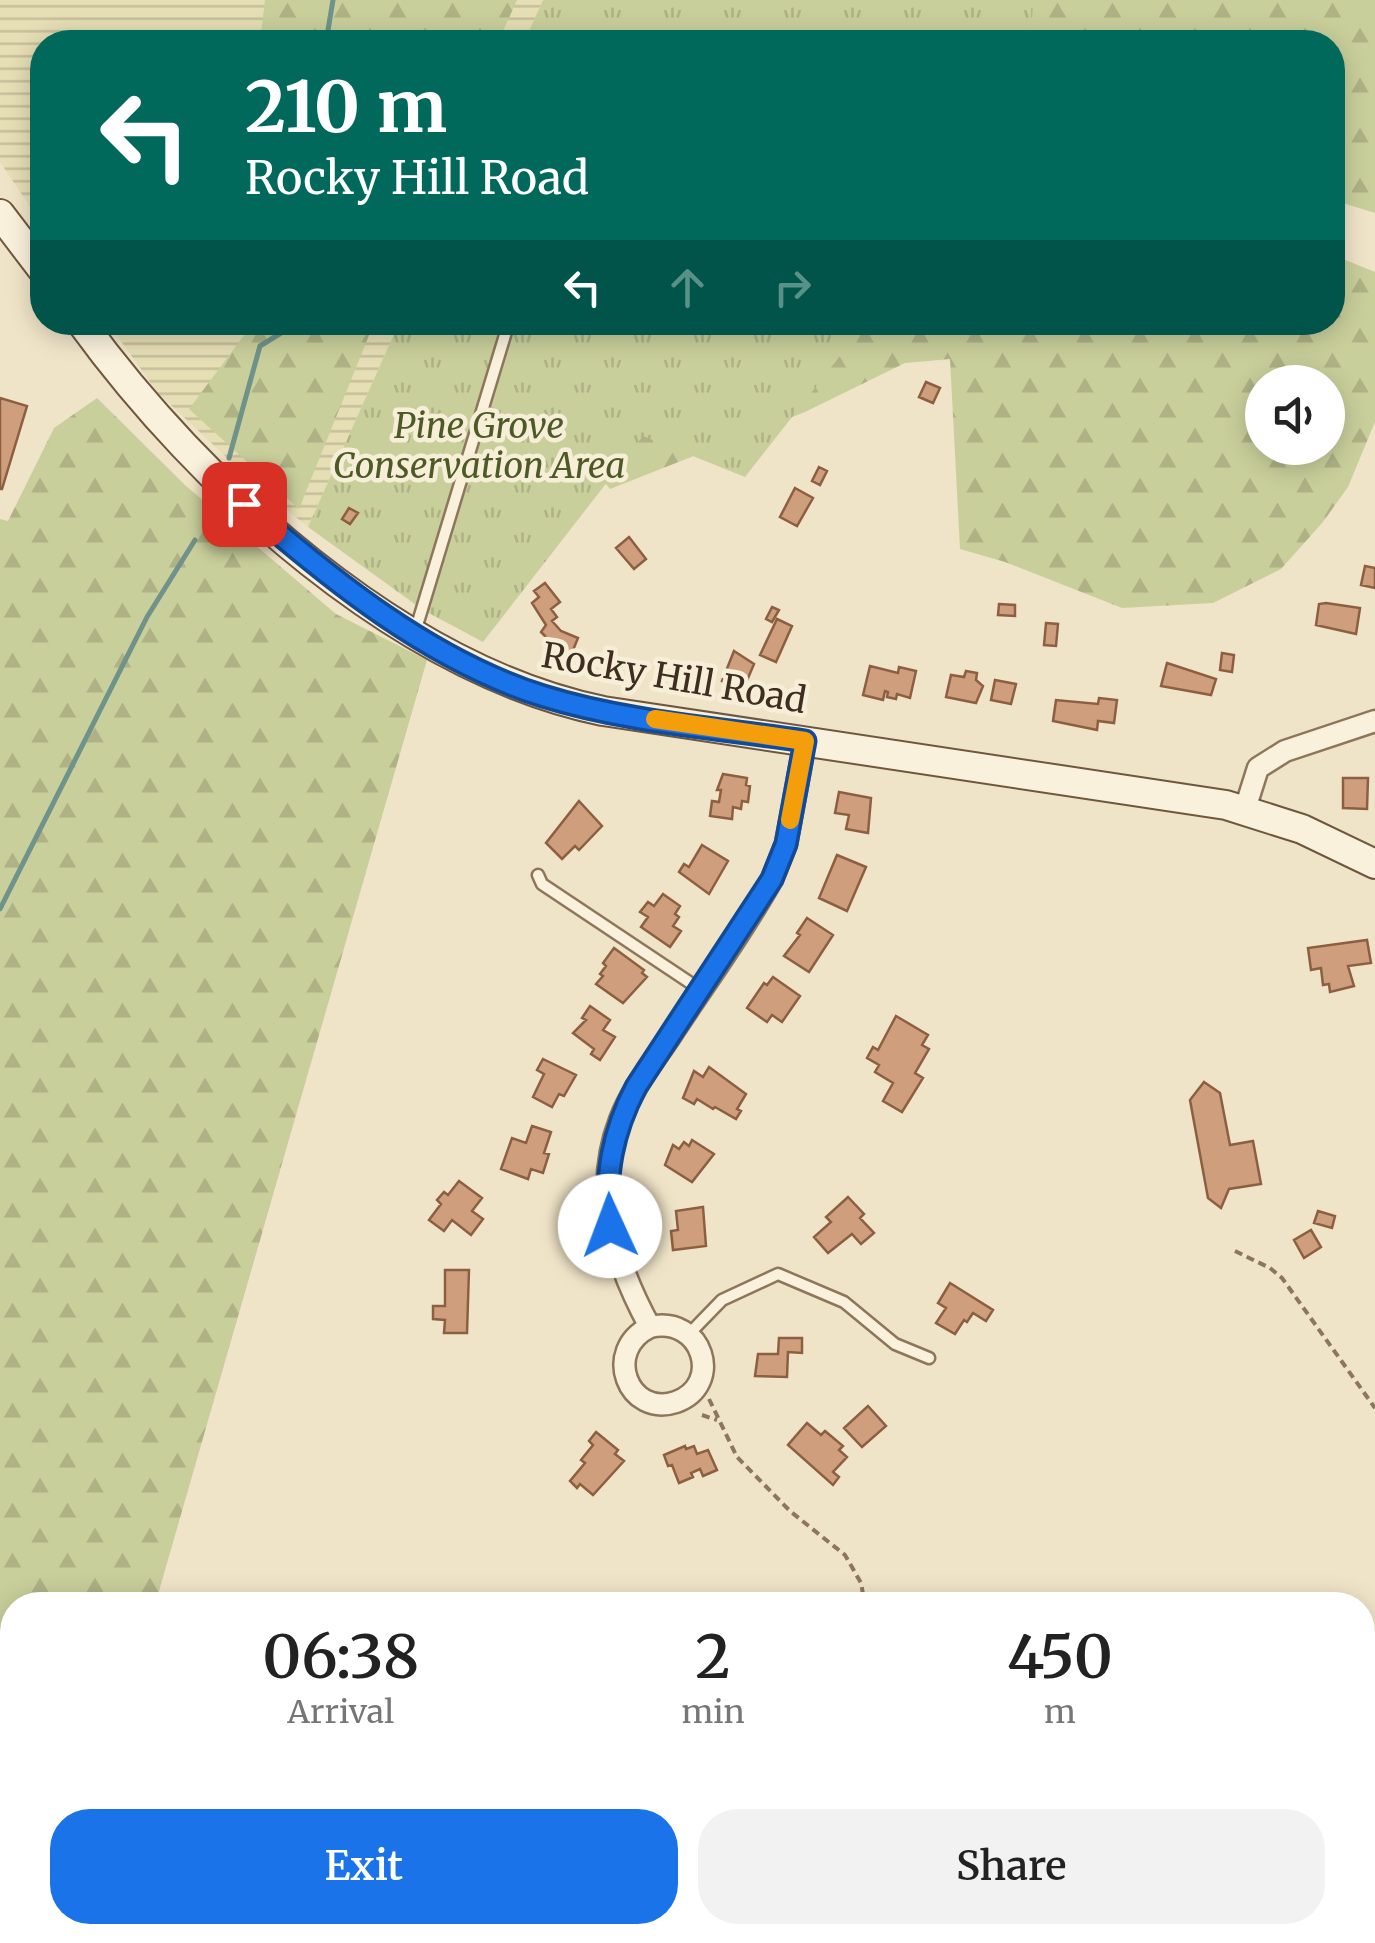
<!DOCTYPE html>
<html lang="en">
<head>
<meta charset="utf-8">
<style>
	body { margin:0; font-family:Merriweather,serif; background:#f2f2f2; color:#222; height:100vh; display:flex; flex-direction:column; font-size:38px; white-space:nowrap }
	* { box-sizing:border-box; margin:0 }
	p { font-size:32px; color:#767676 }
	.icon { flex:none; width:55px; height:55px; fill:none; stroke:currentColor; stroke-width:2; stroke-linecap:round; stroke-linejoin:round }
	.map { position:relative; flex:1; overflow:hidden }
	.panel { position:absolute; left:0px; top:1592px; width:1375px; height:352px; display:flex; flex-direction:column; background:#fff; border-radius:40px 40px 0 0; box-shadow:0 5px 25px #0003 }
	.panel>* { flex:none }
	.banner { position:absolute; left:30px; top:30px; width:1315px; height:305px; border-radius:40px; box-shadow:0 5px 25px #0003; background:#00695c; color:#fff; overflow:hidden }
	.fabs { position:absolute; left:1245px; top:365px; display:grid; gap:20px }
	.fabs a { display:grid; place-items:center; width:100px; height:100px; border-radius:50%; background:#fff; box-shadow:0 5px 25px #0003; font-size:50px }
	.pin { position:absolute; display:grid; place-items:center; width:85px; height:85px; color:#fff; margin:-42px; border-radius:20px; box-shadow:0 5px 15px #0006 }
	.me { position:absolute; width:110px; margin:-55px; rotate:358deg; stroke-linejoin:round; filter:drop-shadow(0 0 8px #0008) }
	.turn { display:flex; align-items:center; gap:35px; height:210px; padding:0 50px; font-size:45px }
	.turn .icon { width:130px; height:130px; stroke-width:2.5 }
	.turn b { display:block; font-size:70px; line-height:85px }
	.lanes { display:flex; align-items:center; height:95px; padding:0 50px; background:#0003; justify-content:center; gap:50px; direction:ltr }
	.lanes .off { opacity:.35 }
	.eta { display:flex; justify-content:space-evenly; align-items:center; height:170px; text-align:center }
	.eta b { font-size:60px; font-weight:600; line-height:70px }
	.cta { display:flex; gap:20px; margin-top:auto; padding:20px 50px }
	.cta a { flex:1; height:115px; border-radius:40px; background:#1a73e8; color:#fff; font-size:40px; font-weight:600; line-height:115px; text-align:center }
	.cta a+a { background:#f2f2f2; color:#222 }
	.map>svg:first-child { display:block }
	.farmland { fill:url(#farmland-rules) }
	.forest { fill:url(#forest-firs); fill-rule:evenodd }
	.park { fill:url(#park-tufts) }
	.lines { fill:none; stroke-linecap:round; stroke-linejoin:round }
	.stream { stroke:#6f938a; stroke-width:5 }
	.building { fill:#cf9f7d; stroke:#8d5f41; stroke-width:2.5 }
	.lane-casing { stroke:#8d765c; stroke-width:15 }
	.street-casing { stroke:#8d765c; stroke-width:25 }
	.secondary-casing { stroke:#6f573f; stroke-width:32 }
	.path { stroke:#8d765c; stroke-width:4; stroke-dasharray:8 5; stroke-linecap:butt }
	.lane { stroke:#faf1dc; stroke-width:10 }
	.street { stroke:#faf1dc; stroke-width:20 }
	.secondary { stroke:#faf1dc; stroke-width:28 }
	.route-casing { stroke:#114b97; stroke-width:25 }
	.route { stroke:#1a73e8; stroke-width:18 }
	.slow { stroke:#f59e0b; stroke-width:18 }
	.labels { text-anchor:middle; stroke-width:9; stroke-linejoin:round; paint-order:stroke }
	.park-label { font-size:35px; font-style:italic; fill:#4d5a26; stroke:#f7eed8 }
	.street-label { font-size:35px; fill:#3d2e20; stroke:#f7eed8 }
</style>
</head>
<body>
<div class="map">
<svg width="1375" height="1943" viewBox="0 0 1375 1943">
	<defs>
		<pattern id="farmland-rules" width="6" height="5" patternUnits="userSpaceOnUse" patternTransform="scale(2.5)"><rect width="6" height="5" fill="#e6deb5"/><path d="M0 2.5h6" fill="none" stroke="#c6bf9b"/></pattern>
		<pattern id="forest-firs" width="22" height="20" patternUnits="userSpaceOnUse" patternTransform="scale(2.5)"><rect width="22" height="20" fill="#c9cf9b"/><path d="M5 1l3.5 6h-7zM16 11l3.5 6h-7z" fill="#aeb285"/></pattern>
		<pattern id="park-tufts" width="24" height="20" patternUnits="userSpaceOnUse" patternTransform="scale(2.5)"><rect width="24" height="20" fill="#c9cf9b"/><path d="M3 7l-1-3M5 7V3M7 7l1-3M15 17l-1-3M17 17v-4M19 17l1-3" fill="none" stroke="#aeb285"/></pattern>
	</defs>
	<rect width="100%" height="100%" fill="#f0e4c8"/>
	<path class="farmland" d="M0,0H543L524,42H42V224L0,162Z
		M108,323H399L308,527L257,486L158,393Z"/>
	<path class="forest" d="M265,0H517L498,42H260Z
		M579,0H1375V213L1333,200L1332,42H794Z
		M1333,255L1375,272V422L1348,487L1323,522L1281,569L1213,603L1122,608L1005,562L960,549L950,359L905,363L805,412L610,489L578,450L575,323L1332,322ZM1262,382H1328V448H1262Z
		M254,322L374,323L299,509L189,409Z
		M97,398L185,485L336,614L427,660L155,1605H12V1932L61,1933L58,1943H0V519L8,521L54,428Z"/>
	<path class="park" d="M543,0H1033L1031,42H524Z
		M399,323H866L745,477L643,436L483,642L423,610L308,527Z"/>
	<g class="lines">
		<path class="stream" d="M326,42L333,0
			M229,458L260,346L299,322
			M0,909L147,617L195,540"/>
	</g>
	<path class="building" d="M926,382L940,388L933,403L919,397Z
		M0,398L27,406L2,489H0Z
		M819,467L827,471L820,485L812,481Z
		M795,488L813,498L797,526L780,517Z
		M349,508L358,513L350,524L342,519Z
		M629,537L646,559L634,569L616,548Z
		M1365,566L1375,568V588L1361,585Z
		M545,583L560,602L551,609L557,617L552,621L561,631L578,638L569,660L547,650L551,642L541,632L546,625L532,603L539,597L534,591Z
		M1326,603L1360,608L1356,634L1316,625L1319,604Z
		M999,604L1015,605V616L998,615Z
		M772,607L779,610L772,622L766,619Z
		M777,619L792,626L776,662L760,655Z
		M1046,623L1058,624L1056,646L1044,645Z
		M734,651L754,664L743,690L722,681Z
		M1222,653L1234,655L1232,672L1220,670Z
		M1167,663L1216,679L1211,695L1161,686Z
		M870,666L898,673L899,667L916,671L910,698L897,694L896,699L887,697L888,692L885,691L883,700L863,695Z
		M966,671L977,673L976,680L983,686L976,703L946,697L951,675L964,677Z
		M995,680L1016,684L1011,704L991,700Z
		M1099,698L1117,700L1114,723L1098,721L1097,730L1053,721L1056,700L1098,704Z
		M723,774L747,778L746,785L750,786L748,802L742,801L741,809L733,807L732,819L710,816L712,801L719,802L721,790H717Z
		M1343,778H1368L1367,809L1343,808Z
		M839,792L871,798L868,833L846,829L849,815L835,813Z
		M579,801L602,826L579,850L575,846L562,859L546,843Z
		M702,845L728,861L709,894L679,872L684,864L689,867Z
		M837,855L866,867L847,911L819,898Z
		M663,894L680,906L675,914L679,917L673,926L681,931L670,947L641,927L648,917L640,912L648,902L654,906Z
		M807,918L833,935L809,972L784,956L800,935L797,933Z
		M1367,940L1371,963L1348,966L1354,986L1330,992L1329,984L1323,985L1321,968L1311,970L1308,948Z
		M614,948L644,970L642,973L647,977L623,1003L596,984L603,976L600,974L606,966L603,963Z
		M773,977L800,996L782,1022L772,1015L767,1022L747,1008L764,983L767,985Z
		M590,1006L610,1020L603,1030L615,1037L600,1060L591,1054L594,1049L573,1033L586,1020L582,1018Z
		M896,1016L928,1035L922,1045L929,1049L915,1073L923,1078L902,1112L883,1101L893,1083L875,1072L879,1065L867,1058L873,1047L878,1050Z
		M543,1059L576,1075L564,1096L559,1094L552,1107L533,1097L544,1074L537,1070Z
		M709,1067L746,1094L737,1109L741,1111L736,1119L715,1107L713,1109L697,1099L694,1104L683,1098L694,1071L703,1077Z
		M1204,1082L1220,1093L1230,1145L1253,1141L1261,1184L1229,1189L1221,1208L1208,1198L1190,1100Z
		M532,1126L551,1132L544,1153L549,1154L543,1173L531,1169L528,1179L501,1169L512,1138L526,1143Z
		M692,1140L714,1154L692,1182L665,1165L673,1145L679,1149L684,1142L689,1146Z
		M459,1181L482,1198L472,1211L483,1219L471,1235L452,1220L444,1231L429,1220L441,1204L437,1200L444,1192L448,1195Z
		M848,1197L864,1214L860,1218L874,1233L861,1244L852,1234L828,1253L814,1237L831,1222L826,1217Z
		M703,1207L706,1246L673,1250L671,1231L678,1230L676,1211Z
		M1318,1211L1335,1216L1332,1228L1314,1223Z
		M1311,1230L1321,1247L1304,1258L1294,1240Z
		M445,1270H469L467,1333H444L445,1320L433,1319V1306H445Z
		M950,1283L993,1310L986,1321L973,1313L967,1322L964,1320L955,1334L936,1323L946,1308L938,1303Z
		M779,1338H802V1353L788,1352L787,1377L755,1376L758,1354H778Z
		M868,1406L886,1426L862,1447L844,1428Z
		M807,1423L821,1435L825,1431L843,1446L839,1450L847,1457L833,1472L839,1477L833,1485L788,1445Z
		M596,1432L618,1450L615,1454L624,1461L593,1495L580,1484L577,1488L570,1481L585,1463L581,1460L593,1445L589,1441Z
		M685,1446L686,1449L694,1446L697,1454L708,1450L717,1470L703,1476L700,1469L691,1473L693,1477L679,1483L672,1465L668,1466L664,1455Z"/>
	<g class="lines">
		<g class="lane-casing">
			<path id="lane" d="M415,632L509,322
				M538,875L542,884L701,990
				M689,1334L722,1300L778,1274L844,1302L895,1344L929,1358"/>
		</g>
		<g class="street-casing">
			<path id="street" d="M1245,809L1258,768L1285,751L1375,721
				M650,1327C703,1315 724,1385 676,1402C628,1418 602,1350 650,1327C615,1263 592,1192 620,1120C632,1089 653,1062 671,1035C705,983 742,933 772,879L786,844L805,741"/>
		</g>
		<g class="secondary-casing">
			<path id="secondary" d="M0,214L42,269
				M81,322C200,486 400,669 603,711L1226,805L1302,829L1375,864"/>
		</g>
		<path class="path" d="M1235,1251L1270,1268L1282,1278L1375,1408
			M709,1399L737,1457L790,1511L845,1555L861,1583L865,1605
			M702,1415L717,1420
			M906,1932L912,1943
			M1354,1932L1375,1929
			M1269,1943L1294,1932"/>
		<use href="#lane" class="lane"/>
		<use href="#street" class="street"/>
		<use href="#secondary" class="secondary"/>
	</g>
	<g class="lines">
		<g class="route-casing">
			<path id="route" d="M244,504C331,580 431,661 543,696C626,722 718,728 805,741L786,844L772,879L636,1087C613,1131 604,1175 610,1226"/>
		</g>
		<use href="#route" class="route"/>
		<path class="slow" d="M655,719L805,741L790,820"/>
	</g>
	<g class="labels">
		<g class="park-label">
			<text x="479" y="438">Pine Grove<tspan x="479" dy="40">Conservation Area</tspan></text>
		</g>
		<g class="street-label">
			<text transform="translate(674 678) rotate(10)" y="12">Rocky Hill Road</text>
		</g>
	</g>
</svg>
<div class="fabs">
<a><svg class="icon" aria-label="sound" viewBox="0 0 24 24"><path d="M4 9h4l5-4v14l-5-4H4zM17 9q2 3 0 6"/></svg></a>
</div>
<div class="pin" style="left:244px;top:504px;background:#d93025"><svg class="icon" aria-label="arrive" viewBox="0 0 24 24"><path d="M6 21V4h12l-3 4 3 4H6"/></svg></div>
<svg class="me" style="left:610px;top:1226px" viewBox="-20 -20 40 40"><circle r="19" fill="#fff"/><path d="M0-13L10 11 0 6-10 11z" fill="#1a73e8"/></svg>
<div class="banner">
<div class="turn"><svg class="icon" aria-label="left" viewBox="0 0 24 24"><path d="M17 20v-9H6M10 6l-5 5 5 5"/></svg><div><b>210 m</b>Rocky Hill Road</div></div>
<div class="lanes"><svg class="icon" aria-label="left" viewBox="0 0 24 24"><path d="M17 20v-9H6M10 6l-5 5 5 5"/></svg><svg class="icon off" aria-label="ahead" viewBox="0 0 24 24"><path d="M12 20V5M6 11l6-6 6 6"/></svg><svg class="icon off" aria-label="right" viewBox="0 0 24 24"><path d="M7 20v-9h11M14 6l5 5-5 5"/></svg></div>
</div>
<section class="panel">
<div class="eta">
<div><b>06:38</b><p>Arrival</p></div>
<div><b>2</b><p>min</p></div>
<div><b>450</b><p>m</p></div>
</div>
<div class="cta"><a>Exit</a><a>Share</a></div>
</section>
</div>
</body>
</html>
